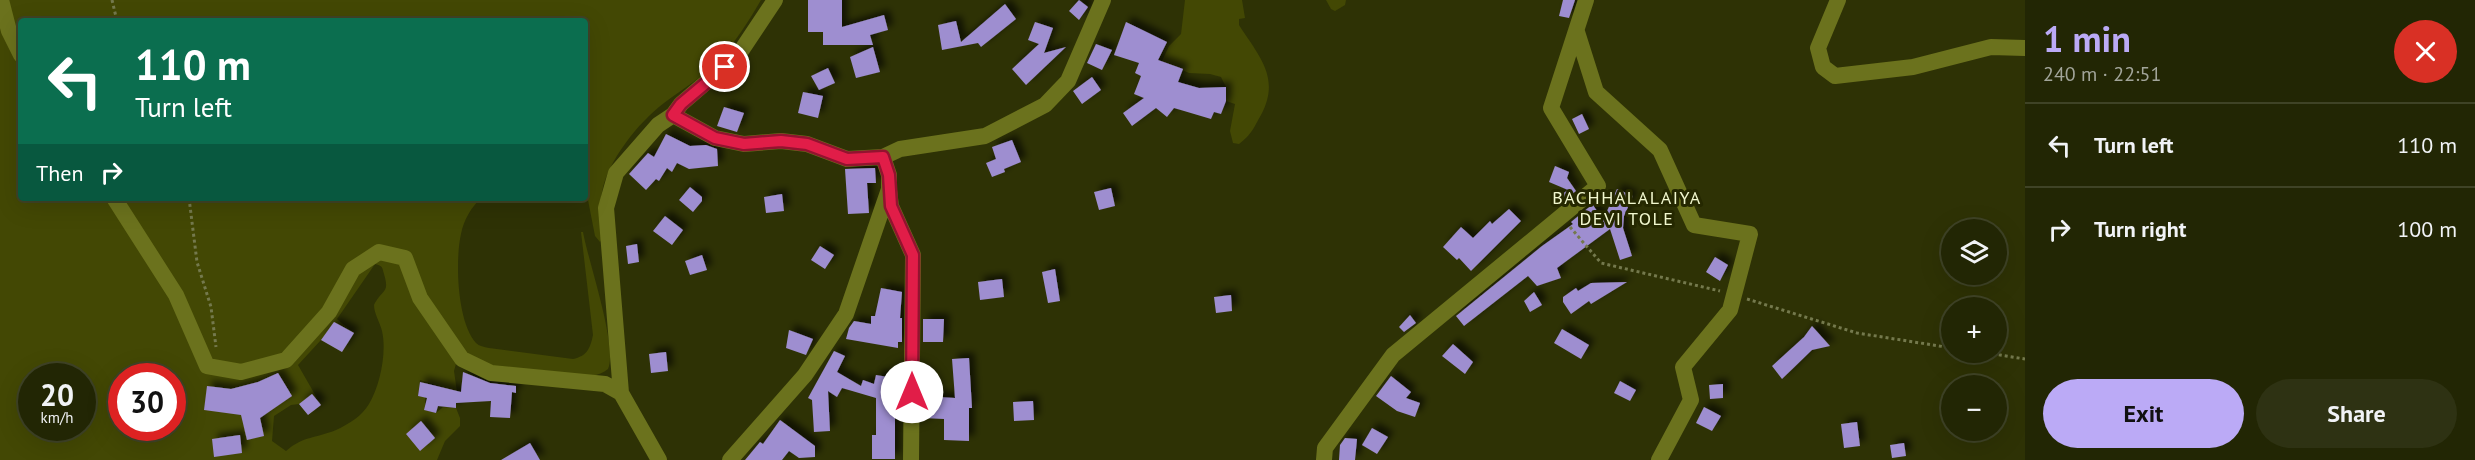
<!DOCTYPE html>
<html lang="en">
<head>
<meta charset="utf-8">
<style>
	body { margin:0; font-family:"PT Sans",sans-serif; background:#2e3213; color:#f1f3f6; height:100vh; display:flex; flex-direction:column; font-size:22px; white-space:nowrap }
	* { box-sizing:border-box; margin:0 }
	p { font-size:20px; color:#a2a59a }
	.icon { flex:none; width:33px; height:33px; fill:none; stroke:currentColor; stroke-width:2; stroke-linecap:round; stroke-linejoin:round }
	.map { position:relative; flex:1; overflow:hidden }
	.details { display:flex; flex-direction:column; background:#222604; width:450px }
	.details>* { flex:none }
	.top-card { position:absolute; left:18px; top:18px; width:570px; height:183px; border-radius:6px; box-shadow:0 6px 24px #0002,0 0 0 2px #3f4326; background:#0b6e4f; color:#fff; overflow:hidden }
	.buttons { position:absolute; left:1941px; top:219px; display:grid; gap:12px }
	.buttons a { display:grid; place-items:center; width:66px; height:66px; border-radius:50%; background:#222604; box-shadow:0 6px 24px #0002,0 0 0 2px #3f4326; font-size:30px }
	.speed { position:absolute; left:18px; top:363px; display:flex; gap:12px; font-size:30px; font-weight:700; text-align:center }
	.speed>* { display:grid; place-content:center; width:78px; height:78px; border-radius:50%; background:#222604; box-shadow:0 6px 24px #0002,0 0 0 2px #3f4326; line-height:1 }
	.speed small { font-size:15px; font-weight:400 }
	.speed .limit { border:9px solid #d22; background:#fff; color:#111 }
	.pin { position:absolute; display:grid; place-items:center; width:51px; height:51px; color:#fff; margin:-26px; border:3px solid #fff; border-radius:50%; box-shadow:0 2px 6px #0007 }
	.me { position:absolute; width:66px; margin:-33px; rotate:0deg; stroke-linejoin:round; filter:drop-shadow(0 0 4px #0008) }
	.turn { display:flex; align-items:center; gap:21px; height:126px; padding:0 18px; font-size:27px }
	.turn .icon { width:78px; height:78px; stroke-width:2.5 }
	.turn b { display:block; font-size:42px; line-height:51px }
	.then { display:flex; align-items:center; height:57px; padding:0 18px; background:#0003; gap:12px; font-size:22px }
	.round { display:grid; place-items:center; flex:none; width:63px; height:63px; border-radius:32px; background:#2e3213 }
	.summary { display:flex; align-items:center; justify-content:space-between; height:102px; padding:0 18px }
	h1 { font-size:36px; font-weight:600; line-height:45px; color:#bbaaf6 }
	.action { display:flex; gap:12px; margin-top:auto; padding:12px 18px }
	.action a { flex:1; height:69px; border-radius:36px; background:#bbaaf6; color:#111; font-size:24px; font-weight:600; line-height:69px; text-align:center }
	.action a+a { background:#2e3213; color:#f1f3f6 }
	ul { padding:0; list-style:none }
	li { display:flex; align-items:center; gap:18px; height:84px; padding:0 18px; border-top:2px solid #3f4326 }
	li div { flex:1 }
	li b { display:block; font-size:22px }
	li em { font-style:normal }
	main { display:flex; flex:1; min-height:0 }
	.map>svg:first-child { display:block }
	.green { fill:#434804; fill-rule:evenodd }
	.building { fill:#9e8ed0; filter:url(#shadow) }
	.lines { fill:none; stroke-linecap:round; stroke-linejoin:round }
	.path { stroke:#74794d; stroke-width:3; stroke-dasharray:3 3; stroke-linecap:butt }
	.street { stroke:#6b721d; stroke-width:16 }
	.route-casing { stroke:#92132f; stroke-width:15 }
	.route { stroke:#e11d48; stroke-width:10 }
	.labels { text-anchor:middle; stroke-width:6; stroke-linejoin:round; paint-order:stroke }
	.quarter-label { font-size:18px; letter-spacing:1.5px; fill:#f2f8cf; stroke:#252800 }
</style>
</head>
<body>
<main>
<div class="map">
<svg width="2025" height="460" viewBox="0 0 2025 460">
	<defs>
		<filter id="shadow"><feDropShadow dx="5.5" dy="-5.5" stdDeviation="3" flood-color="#0009"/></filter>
	</defs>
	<rect width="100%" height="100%" fill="#2e3205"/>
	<path class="green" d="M0,0H761C749,21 735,42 719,60C702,77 683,89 664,103C639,122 608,160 602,192C599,207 602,223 603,238L600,242L595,236L588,200L579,201V198H585V21H21V198H481C471,208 464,219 461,234C455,260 457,322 476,343C479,346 484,347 489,348L573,359C587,356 590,349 593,335L581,232H583C588,260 618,347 608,369C579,392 493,367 457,360L454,371L457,392L444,391L442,387L420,380L418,396L425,397V410L436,413L443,407L456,408L460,418V426L445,441L437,460H0ZM375,264C383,266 382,267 384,274C390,294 382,289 374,305C374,314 380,322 382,331C387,352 380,386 369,404C362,416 349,424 336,430C317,438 303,436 286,451L272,441L274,416L291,405L299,404L308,415L321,405L298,365L321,340L342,352L354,333L337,319ZM32,376H82V428H32ZM122,376H172V428H122Z
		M1185,0H1242L1245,18L1239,19V25C1259,56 1281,78 1261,115C1253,129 1252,134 1239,144L1233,143L1230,131L1235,104L1226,101V87L1221,77L1210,74L1189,73L1162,61L1169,46L1181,34Z
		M1326,0H1346L1345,5L1335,11L1331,9Z"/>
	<path class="building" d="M808,0H842V27L884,15L888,30L870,35L873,45H823V32H808Z
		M1079,0L1088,7L1079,20L1069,11Z
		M1563,0H1575L1569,18L1559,16Z
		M1005,4L1016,19L981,47L978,43L942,50L938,25L956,21L961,42Z
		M1035,22L1053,28L1044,53L1066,47L1026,85L1012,69L1039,44L1028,40Z
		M1126,22L1167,42L1158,60L1183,69L1178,82L1199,88L1226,87V101L1221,114L1214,112L1211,119L1174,108L1167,117L1156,108L1132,126L1123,113L1144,98L1134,94L1141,76L1135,73L1139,63L1114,55Z
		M1096,44L1112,50L1102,70L1087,63Z
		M873,47L880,72L856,78L850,57Z
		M828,68L835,83L819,90L811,76Z
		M1092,77L1101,90L1082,104L1073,91Z
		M803,92L823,96L818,118L798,113Z
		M724,107L744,113L737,132L717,126Z
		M1582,114L1589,129L1579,134L1572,119Z
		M666,134L690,146L706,145L717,149L718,166L689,169L677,163L672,172L667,168L659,181L656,179L646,190L629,174L648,153L654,157Z
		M1012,140L1021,162L1004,169L1005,172L992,177L986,163L996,159L992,147Z
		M1555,166L1569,172L1567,178L1576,191L1559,204L1555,199L1568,190L1549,182Z
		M875,168L876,183H867L869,213L848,214L845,169Z
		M690,187L702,197V201L693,212L679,200Z
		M1111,188L1115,206L1099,210L1094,192Z
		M1617,189L1633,196L1624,216L1623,228L1632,256L1620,260L1610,229L1557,268L1561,278L1537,286L1528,276L1464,326L1456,316L1542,246L1573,224L1571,222L1588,208L1593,205L1603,220Z
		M782,194L784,211L766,213L764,197Z
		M1509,209L1521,221L1471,271L1459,258L1457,260L1443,247L1461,227L1473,238L1490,221L1492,224Z
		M665,216L683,230L672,245L653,231Z
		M637,244L639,262L628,264L626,246Z
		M820,246L834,255L825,269L811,260Z
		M702,255L707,270L690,275L685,261Z
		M1715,257L1728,265L1720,281L1706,272Z
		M1055,269L1060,301L1048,303L1042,272Z
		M1002,279L1004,297L980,300L978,282Z
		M1627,282L1591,304L1589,301L1571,314L1563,302V297L1576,288L1578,291L1591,283Z
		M881,288L902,292L900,318H902V342H898V348L846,339L849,328L854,321L871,324V316H875Z
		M1534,292L1542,305L1530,312L1524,301Z
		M1231,295L1232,311L1216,313L1214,297Z
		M1410,315L1416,323L1404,332L1399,327Z
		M923,319H944L943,342H923Z
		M334,322L354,333L342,352L321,340Z
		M1812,326L1830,346L1812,350L1782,379L1772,366L1804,337Z
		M1562,329L1589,345L1581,359L1554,343Z
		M789,330L813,339L806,355L786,348Z
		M1453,344L1473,362L1465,374L1442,356Z
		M834,351L845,356L837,372L861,386L863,380L874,384L876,375L900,379L897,395L901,396V418L895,417V459H872V435H876V398L842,388L837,397L828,391L830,431L814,432L812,400L808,398Z
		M666,352L668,371L651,373L649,354Z
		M969,358L972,408H969V441L944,440V419L922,418V396L955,398L952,359Z
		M463,372L490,383L516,386V393L512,392L510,418L490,417L491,401L456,403V408L438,406L436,413L424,410L427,398L418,396L420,382L461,392Z
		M278,373L292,396L260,418L264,436L247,440L241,415L204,410L207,386L231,389L258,382Z
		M1391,376L1411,392L1406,398L1420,403L1415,417L1397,411L1376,396Z
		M1620,381L1636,390L1630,401L1614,393Z
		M1723,384V398L1710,399L1709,385Z
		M312,394L321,405L308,415L299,404Z
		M1033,401L1034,420L1014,421L1013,402Z
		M1704,407L1721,416L1712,431L1696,423Z
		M780,420L815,446V457L799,458L789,451L782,460H745L760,442L763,444Z
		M421,421L435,438L420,451L406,434Z
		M1857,422L1860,446L1844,448L1841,424Z
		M1372,428L1388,437L1377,454L1362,445Z
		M240,435L242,453L214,457L212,439Z
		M1345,438L1357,439L1355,460H1339L1340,445Z
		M530,443L540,460H501Z
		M1904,443L1906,456L1892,458L1890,445Z"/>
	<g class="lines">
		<path class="path" d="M112,0L117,21
			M189,198L197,262L211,307L216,347
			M1570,227L1601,263L1720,291
			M1747,299L1857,333L1952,348
			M1981,352L2025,359"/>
		<path class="street" d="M1,0L9,31L21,55
			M1838,0L1818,48L1823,67L1835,76L1913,67L1991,47L2025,48
			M1577,32L1596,92L1660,150L1694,225L1750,234L1730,310L1683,367L1691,400L1659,460
			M673,115L715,138L744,144L781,141L807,144L847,159L883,157
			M889,190L891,206L913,255L911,460
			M114,198L176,295L207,366L241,372L286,360L329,312L353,269L379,252L405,258L420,298L462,359L491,373L605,384L621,393
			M659,460L621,393L606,208L616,173L658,125L673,115L681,104L739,54L775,0
			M730,460L805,375L846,314L889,189V175L883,157L900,149L985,136L1045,105L1068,81L1103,0
			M1324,460L1325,448L1393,355L1598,186L1551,108L1586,0"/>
	</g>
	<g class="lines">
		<g class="route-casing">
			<path id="route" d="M725,67L681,104L673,115L715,138L744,144L781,141L807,144L847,159L883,157L889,175L891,206L913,255L912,392"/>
		</g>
		<use href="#route" class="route"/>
	</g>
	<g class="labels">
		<g class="quarter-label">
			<text x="1627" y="204">BACHHALALAIYA<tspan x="1627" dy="21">DEVI TOLE</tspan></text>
		</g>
	</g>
</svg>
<div class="buttons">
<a><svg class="icon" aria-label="layers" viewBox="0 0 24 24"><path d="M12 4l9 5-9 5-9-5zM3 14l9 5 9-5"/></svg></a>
<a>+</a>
<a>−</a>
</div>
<div class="speed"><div>20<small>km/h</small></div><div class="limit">30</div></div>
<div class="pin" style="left:725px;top:67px;background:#d93025"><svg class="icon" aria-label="arrive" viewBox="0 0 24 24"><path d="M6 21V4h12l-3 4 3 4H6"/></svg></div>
<svg class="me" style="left:912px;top:392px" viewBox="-20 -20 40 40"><circle r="19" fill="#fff"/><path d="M0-13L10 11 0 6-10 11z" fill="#e11d48"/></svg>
<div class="top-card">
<div class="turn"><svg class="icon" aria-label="left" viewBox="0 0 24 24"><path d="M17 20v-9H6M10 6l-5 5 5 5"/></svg><div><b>110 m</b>Turn left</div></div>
<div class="then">Then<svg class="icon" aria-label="right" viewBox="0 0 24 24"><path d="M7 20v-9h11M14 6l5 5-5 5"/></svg></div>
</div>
</div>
<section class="details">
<div class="summary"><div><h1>1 min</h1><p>240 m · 22:51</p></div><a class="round" style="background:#d93025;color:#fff"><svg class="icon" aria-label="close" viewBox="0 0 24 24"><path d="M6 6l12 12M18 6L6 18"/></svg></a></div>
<ul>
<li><svg class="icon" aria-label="left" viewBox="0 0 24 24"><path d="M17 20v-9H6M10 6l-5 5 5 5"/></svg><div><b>Turn left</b></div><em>110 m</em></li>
<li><svg class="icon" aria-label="right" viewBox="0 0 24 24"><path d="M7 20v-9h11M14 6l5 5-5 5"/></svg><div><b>Turn right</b></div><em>100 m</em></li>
</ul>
<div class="action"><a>Exit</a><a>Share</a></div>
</section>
</main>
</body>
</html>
